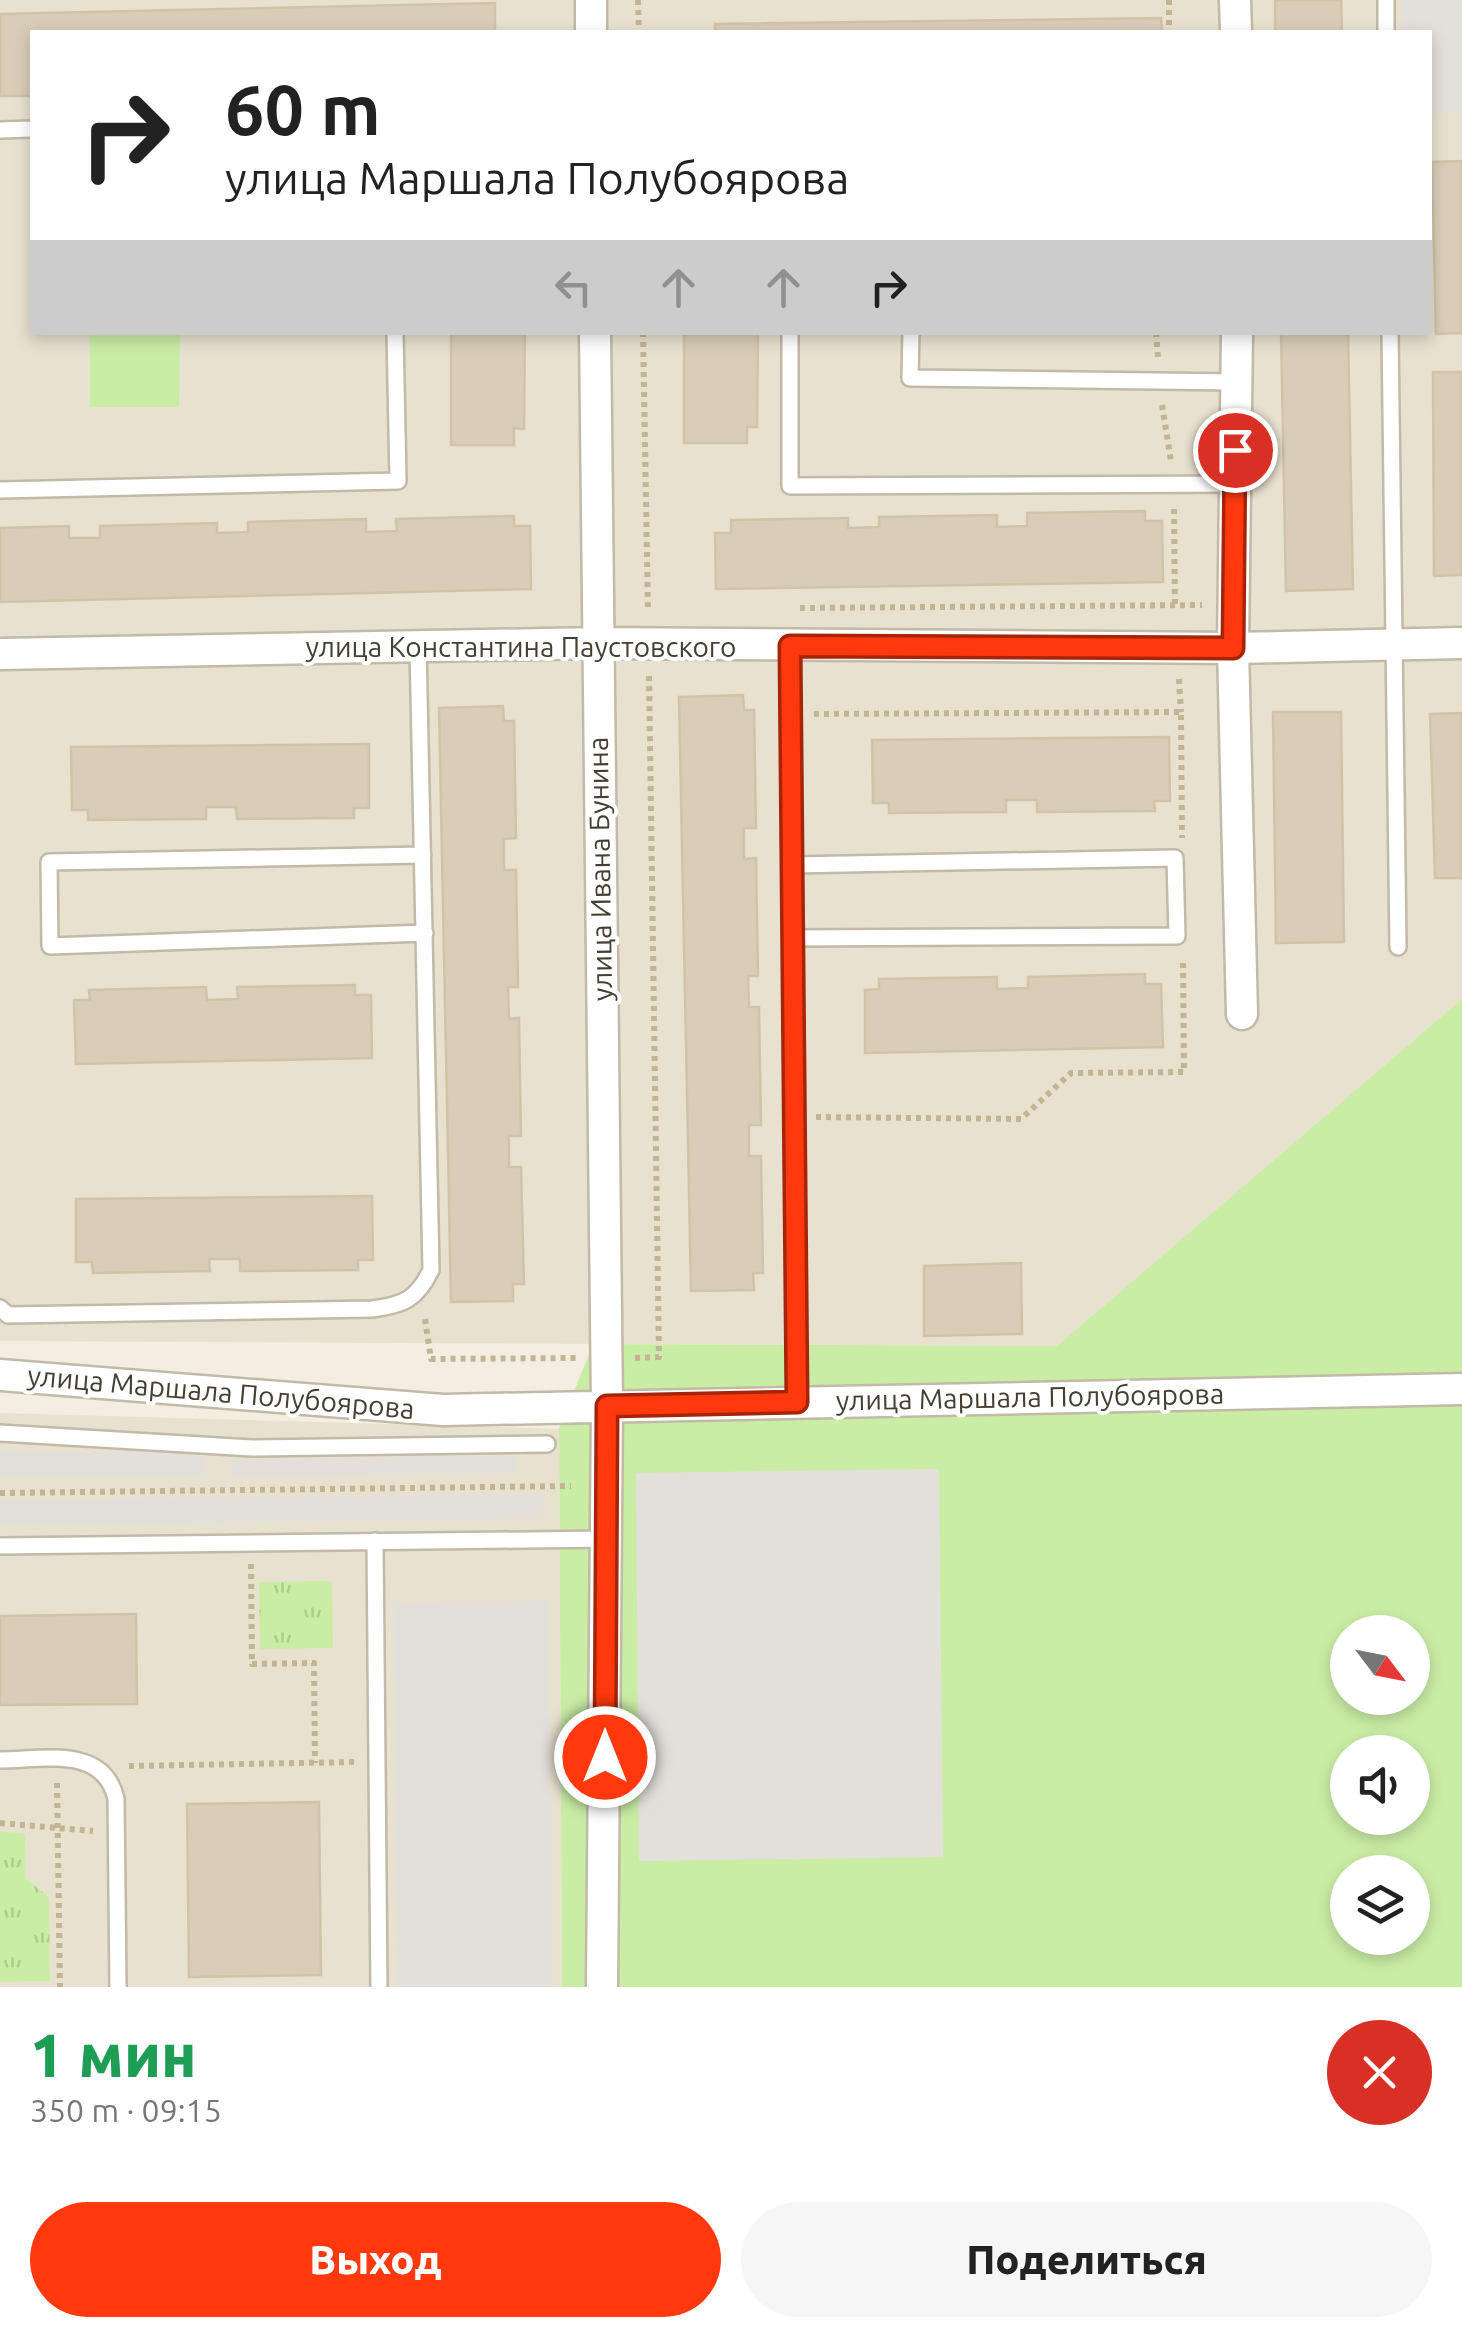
<!DOCTYPE html>
<html lang="ru">
<head>
<meta charset="utf-8">
<style>
	body { margin:0; font-family:Ubuntu,sans-serif; background:#f6f6f6; color:#222; height:100vh; display:flex; flex-direction:column; font-size:38px; white-space:nowrap }
	* { box-sizing:border-box; margin:0 }
	p { font-size:32px; color:#767676 }
	.icon { flex:none; width:55px; height:55px; fill:none; stroke:currentColor; stroke-width:2; stroke-linecap:round; stroke-linejoin:round }
	.map { position:relative; height:1987px; overflow:hidden }
	.panel { display:flex; flex-direction:column; background:#fff; flex:1 }
	.panel>* { flex:none }
	.top-card { position:absolute; left:30px; top:30px; width:1402px; height:305px; border-radius:0px; box-shadow:0 5px 15px #0003; background:#fff; color:#222; overflow:hidden }
	.needle { width:65px; rotate:122deg }
	.tools { position:absolute; left:1330px; top:1615px; display:grid; gap:20px }
	.tools a { display:grid; place-items:center; width:100px; height:100px; border-radius:50%; background:#fff; box-shadow:0 5px 15px #0003; font-size:50px }
	.pin { position:absolute; display:grid; place-items:center; width:85px; height:85px; color:#fff; margin:-42px; border:5px solid #fff; border-radius:50%; box-shadow:0 2px 10px #0007 }
	.me { position:absolute; width:110px; margin:-55px; rotate:0deg; stroke-linejoin:round; filter:drop-shadow(0 0 8px #0008) }
	.turn { display:flex; align-items:center; gap:35px; height:210px; padding:0 30px; font-size:45px }
	.turn .icon { width:130px; height:130px; stroke-width:2.5 }
	.turn b { display:block; font-size:70px; line-height:85px }
	.lanes { display:flex; align-items:center; height:95px; padding:0 30px; background:#0003; justify-content:center; gap:50px; direction:ltr }
	.lanes .off { opacity:.35 }
	.round { display:grid; place-items:center; flex:none; width:105px; height:105px; border-radius:52px; background:#f6f6f6 }
	.overview { display:flex; align-items:center; justify-content:space-between; height:170px; padding:0 30px }
	h1 { font-size:60px; font-weight:800; line-height:75px; color:#1e9e55 }
	.primary-button { display:flex; gap:20px; margin-top:auto; padding:20px 30px }
	.primary-button a { flex:1; height:115px; border-radius:60px; background:#ff390d; color:#fff; font-size:40px; font-weight:800; line-height:115px; text-align:center }
	.primary-button a+a { background:#f6f6f6; color:#222 }
	.map>svg:first-child { display:block }
	.residential { fill:#e8e1cf; fill-rule:evenodd }
	.grass { fill:#caeda5; fill-rule:evenodd }
	.park { fill:url(#park-tufts) }
	.parking { fill:#e3e0db }
	.building { fill:#d9cdb9; stroke:#d2c3a8; stroke-width:2.5 }
	.lines { fill:none; stroke-linecap:round; stroke-linejoin:round }
	.lane-casing { stroke:#c2baa6; stroke-width:20 }
	.street-casing { stroke:#c2baa6; stroke-width:35 }
	.path { stroke:#c3b493; stroke-width:6; stroke-dasharray:5 5; stroke-linecap:butt }
	.lane { stroke:#fff; stroke-width:15 }
	.street { stroke:#fff; stroke-width:30 }
	.route-casing { stroke:#a62508; stroke-width:25 }
	.route { stroke:#ff390d; stroke-width:18 }
	.labels { text-anchor:middle; stroke-width:8; stroke-linejoin:round; paint-order:stroke }
	.street-label { font-size:28px; fill:#453e32; stroke:#fff }
</style>
</head>
<body>
<div class="map">
<svg width="1462" height="1987" viewBox="0 0 1462 1987">
	<defs>
		<pattern id="park-tufts" width="24" height="20" patternUnits="userSpaceOnUse" patternTransform="scale(2.5)"><rect width="24" height="20" fill="#caeda5"/><path d="M3 7l-1-3M5 7V3M7 7l1-3M15 17l-1-3M17 17v-4M19 17l1-3" fill="none" stroke="#afcc8e"/></pattern>
	</defs>
	<rect width="100%" height="100%" fill="#f3eee1"/>
	<path class="residential" d="M0,0H1462V999L1057,1346L0,1341ZM32,32H1430V332H32Z
		M0,1413L559,1429L562,1987H0Z"/>
	<path class="grass" d="M90,333H180L179,407H90Z
		M1462,999V1987H562L559,1429L593,1344L1057,1346ZM1348,1632H1412V1698H1348ZM1348,1752H1412V1818H1348ZM1348,1872H1412V1938H1348Z"/>
	<path class="park" d="M332,1581L333,1648L260,1649L259,1582Z
		M0,1831L25,1834L26,1879L49,1897L50,1981L0,1982Z"/>
	<path class="parking" d="M1401,0H1462V112L1430,113V32H1401Z
		M206,1450V1475L0,1477V1453Z
		M515,1456V1473L232,1476L231,1459Z
		M939,1469L943,1857L639,1861L636,1473Z
		M542,1494L543,1518L0,1525V1500Z
		M548,1601L552,1987H398L394,1603Z"/>
	<path class="building" d="M1275,0H1341L1342,32H1275Z
		M495,3V32H32V96H0V14Z
		M1161,18L1162,32H715V24Z
		M1462,161V333L1436,334L1432,162Z
		M451,332H525L524,429L514,428V445H451Z
		M684,332H758L757,427H747V443H684Z
		M1281,332H1348L1353,589L1286,591Z
		M1433,372H1462V575L1434,576Z
		M1145,511V521H1162L1163,582L716,589L715,533H731V520L848,518V528L879,527V517L997,515V527L1027,526V513Z
		M514,516V526H530L531,589L0,602V528L69,526V538H100V526L217,523V533L248,532V522L366,519V532L397,531L396,519Z
		M743,695L744,710H754L756,828H744V859L756,858L758,976H748L749,1007H759L761,1125H749V1156H761L763,1273H753L754,1290L691,1291L679,697Z
		M503,706L504,721H514L516,838L504,839V870H516L518,987H508L509,1019L519,1018L521,1136H509V1167H521L524,1284H513V1301L451,1302L439,708Z
		M1273,712H1341L1344,942L1276,943Z
		M1462,713V878H1435L1430,714Z
		M1169,737L1170,801H1154L1155,811L1037,812V800H1006V812L889,813V803H873L872,740Z
		M369,744V808H354V818L237,819L236,807H206V819L88,820V810H72L71,747Z
		M1145,974V984H1161L1163,1047L865,1053V990L879,989V979L997,977V989L1028,988V977Z
		M355,985V995H371L372,1058L76,1064L74,1000H90L89,990L206,987L207,1000L238,999L237,987Z
		M372,1196L373,1260H358V1270L240,1271V1259H209L210,1271L93,1273L92,1262H76V1199Z
		M1021,1263L1022,1334L924,1336V1266Z
		M136,1614L137,1704L0,1705V1616Z
		M319,1802L321,1975L189,1977L187,1804Z"/>
	<g class="lines">
		<g class="lane-casing">
			<path id="lane" d="M1386,0V32
				M0,130L32,129
				M790,332V486L1235,484
				M911,332L910,378L1236,382
				M1390,332L1398,947
				M0,490L398,481L395,332
				M790,645L797,1402
				M423,855L49,862L50,946L425,933
				M792,865L1175,858L1177,936L793,938
				M0,1308L8,1315L372,1309C404,1305 417,1299 431,1270L418,646
				M0,1433L252,1448L547,1444
				M375,1541L379,1987
				M0,1546L606,1539
				M0,1760C44,1760 104,1745 116,1799L118,1987"/>
		</g>
		<g class="street-casing">
			<path id="street" d="M591,0V32
				M1235,0L1236,32
				M595,332L607,1406L602,1987
				M1237,332L1233,648L1242,1014
				M0,654L597,643L1233,648L1462,643
				M0,1375L443,1410L1462,1389"/>
		</g>
		<path class="path" d="M638,0L639,32
			M1169,0V32
			M643,332L648,611
			M1156,332L1158,357
			M1162,405L1171,461
			M1174,509L1175,606
			M800,608L1202,605
			M1179,679L1181,712
			M814,714L1181,712L1182,838
			M816,1117L1021,1119L1071,1073L1184,1072L1183,961
			M425,1319L431,1359L578,1358
			M635,1358L659,1357L649,674
			M0,1493L571,1486
			M251,1564L252,1664L314,1663L315,1763
			M129,1766L356,1762
			M57,1783L60,1987
			M0,1823L93,1831"/>
		<use href="#lane" class="lane"/>
		<use href="#street" class="street"/>
	</g>
	<g class="lines">
		<g class="route-casing">
			<path id="route" d="M605,1757L607,1406L797,1402L790,646L1233,648L1235,450"/>
		</g>
		<use href="#route" class="route"/>
	</g>
	<g class="labels">
		<g class="street-label">
			<text x="521" y="657">улица Константина Паустовского</text>
			<text transform="translate(600 869) rotate(-91)" y="10">улица Ивана Бунина</text>
			<text transform="translate(221 1392) rotate(5)" y="10">улица Маршала Полубоярова</text>
			<text transform="translate(1030 1397) rotate(-1)" y="10">улица Маршала Полубоярова</text>
		</g>
	</g>
</svg>
<div class="tools">
<a><svg class="needle" viewBox="-14 -14 28 28"><path d="M0-13l5 13h-10z" fill="#e53935"/><path d="M0 13l5-13h-10z" fill="#767676"/></svg></a>
<a><svg class="icon" aria-label="sound" viewBox="0 0 24 24"><path d="M4 9h4l5-4v14l-5-4H4zM17 9q2 3 0 6"/></svg></a>
<a><svg class="icon" aria-label="layers" viewBox="0 0 24 24"><path d="M12 4l9 5-9 5-9-5zM3 14l9 5 9-5"/></svg></a>
</div>
<div class="pin" style="left:1235px;top:450px;background:#d93025"><svg class="icon" aria-label="arrive" viewBox="0 0 24 24"><path d="M6 21V4h12l-3 4 3 4H6"/></svg></div>
<svg class="me" style="left:605px;top:1757px" viewBox="-20 -20 40 40"><circle r="17" fill="#ff390d" stroke="#fff" stroke-width="3"/><path d="M0-11L8 9 0 5-8 9z" fill="#fff"/></svg>
<div class="top-card">
<div class="turn"><svg class="icon" aria-label="right" viewBox="0 0 24 24"><path d="M7 20v-9h11M14 6l5 5-5 5"/></svg><div><b>60 m</b>улица Маршала Полубоярова</div></div>
<div class="lanes"><svg class="icon off" aria-label="left" viewBox="0 0 24 24"><path d="M17 20v-9H6M10 6l-5 5 5 5"/></svg><svg class="icon off" aria-label="ahead" viewBox="0 0 24 24"><path d="M12 20V5M6 11l6-6 6 6"/></svg><svg class="icon off" aria-label="ahead" viewBox="0 0 24 24"><path d="M12 20V5M6 11l6-6 6 6"/></svg><svg class="icon" aria-label="right" viewBox="0 0 24 24"><path d="M7 20v-9h11M14 6l5 5-5 5"/></svg></div>
</div>
</div>
<section class="panel">
<div class="overview"><div><h1>1 мин</h1><p>350 m · 09:15</p></div><a class="round" style="background:#d93025;color:#fff"><svg class="icon" aria-label="close" viewBox="0 0 24 24"><path d="M6 6l12 12M18 6L6 18"/></svg></a></div>
<div class="primary-button"><a>Выход</a><a>Поделиться</a></div>
</section>
</body>
</html>
